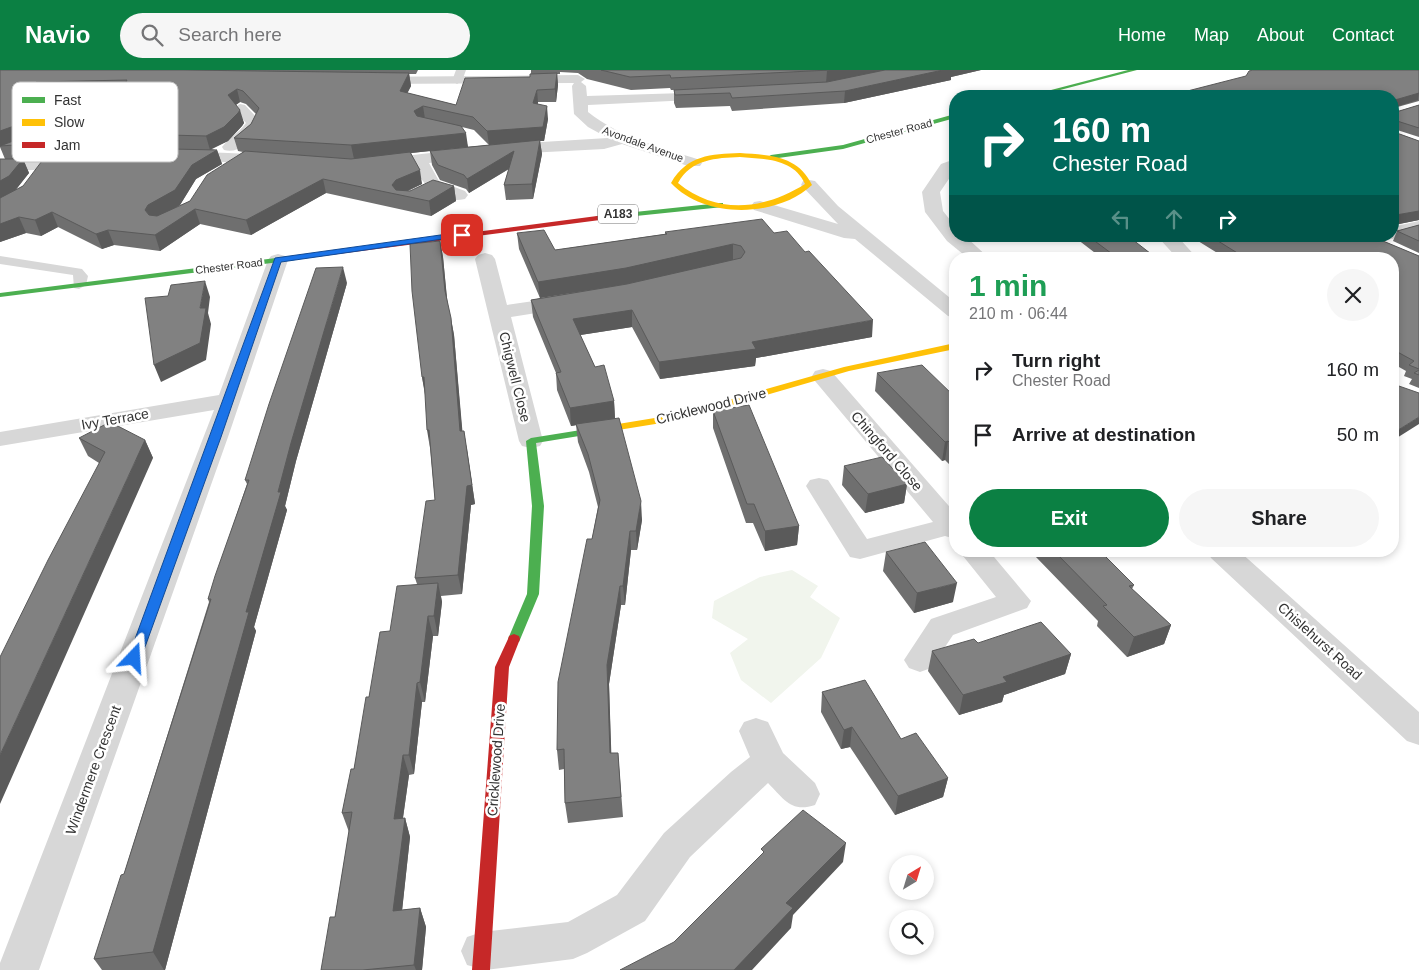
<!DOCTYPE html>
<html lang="en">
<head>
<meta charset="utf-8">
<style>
	body { margin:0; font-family:Arial,sans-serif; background:#f6f6f6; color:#202124; height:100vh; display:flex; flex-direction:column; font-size:19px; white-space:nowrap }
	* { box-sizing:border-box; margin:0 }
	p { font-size:16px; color:#757577 }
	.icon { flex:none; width:28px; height:28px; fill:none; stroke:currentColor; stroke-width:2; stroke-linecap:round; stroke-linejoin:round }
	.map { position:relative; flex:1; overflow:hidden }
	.drawer { position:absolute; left:949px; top:182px; width:450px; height:305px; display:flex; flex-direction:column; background:#fff; border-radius:20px; box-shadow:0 2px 8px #0003 }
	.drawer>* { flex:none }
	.hud { position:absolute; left:949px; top:20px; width:450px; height:152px; border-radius:20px; box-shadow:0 2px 8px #0003; background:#00695c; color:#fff; overflow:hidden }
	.needle { width:32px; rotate:38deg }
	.fabs { position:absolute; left:889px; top:785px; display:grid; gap:10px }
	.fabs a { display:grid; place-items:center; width:45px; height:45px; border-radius:50%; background:#fff; box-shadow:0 2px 8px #0003; font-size:25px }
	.pin { position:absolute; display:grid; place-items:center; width:42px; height:42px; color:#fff; margin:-21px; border-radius:10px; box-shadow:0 2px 8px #0006 }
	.me { position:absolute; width:55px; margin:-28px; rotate:20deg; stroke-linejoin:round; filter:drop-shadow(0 0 4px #0008) }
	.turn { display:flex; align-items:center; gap:18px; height:105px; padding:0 20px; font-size:22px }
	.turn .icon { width:65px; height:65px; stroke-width:2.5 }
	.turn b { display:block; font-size:35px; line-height:42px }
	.lanes { display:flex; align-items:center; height:48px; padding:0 20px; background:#0003; justify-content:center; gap:25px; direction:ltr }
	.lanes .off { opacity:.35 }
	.round { display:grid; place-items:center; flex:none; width:52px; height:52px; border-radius:26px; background:#f6f6f6 }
	.summary { display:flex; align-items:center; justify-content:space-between; height:85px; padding:0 20px }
	h1 { font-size:30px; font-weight:800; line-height:38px; color:#1e9e55 }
	.primary-button { display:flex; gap:10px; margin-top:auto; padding:10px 20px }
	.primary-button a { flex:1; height:58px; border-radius:30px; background:#0b8043; color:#fff; font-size:20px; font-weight:800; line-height:58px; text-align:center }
	.primary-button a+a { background:#f6f6f6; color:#202124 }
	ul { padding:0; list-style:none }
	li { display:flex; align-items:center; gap:15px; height:65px; padding:0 20px }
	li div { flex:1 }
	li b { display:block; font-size:19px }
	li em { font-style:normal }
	header { display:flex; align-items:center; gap:30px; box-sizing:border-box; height:70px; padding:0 25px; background:#0b8043; color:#fff }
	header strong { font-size:24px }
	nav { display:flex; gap:28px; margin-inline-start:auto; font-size:18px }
	.search { width:350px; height:45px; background:#f6f6f6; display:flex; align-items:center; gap:12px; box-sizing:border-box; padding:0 18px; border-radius:28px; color:#757577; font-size:19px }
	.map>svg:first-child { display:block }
	.green { fill:#f1f5ed }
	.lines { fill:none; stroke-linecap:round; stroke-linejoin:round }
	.lane { fill:#d7d7d7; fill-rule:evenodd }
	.street { fill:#d7d7d7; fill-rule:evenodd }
	.fast { fill:#4caf50; fill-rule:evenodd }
	.slow { fill:#ffc107; fill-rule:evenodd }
	.jam { fill:#c62828; fill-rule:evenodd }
	.wall { fill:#6f6f6f; fill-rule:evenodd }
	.shaded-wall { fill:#5a5a5a }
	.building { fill:#818181; stroke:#5a5a5a }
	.route { fill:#1a73e8; stroke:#114b97 }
	.labels { text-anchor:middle; stroke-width:5; stroke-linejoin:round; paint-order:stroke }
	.far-street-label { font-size:11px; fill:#333; stroke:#fff }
	.shield { fill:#fff; stroke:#707070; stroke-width:1 }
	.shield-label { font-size:12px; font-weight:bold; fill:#333 }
	.street-label { font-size:14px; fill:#333; stroke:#fff }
	.key { fill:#fff; stroke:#c2c2c2; stroke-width:1 }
	.key-label { font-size:14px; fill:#333 }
</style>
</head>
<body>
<header>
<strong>Navio</strong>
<div class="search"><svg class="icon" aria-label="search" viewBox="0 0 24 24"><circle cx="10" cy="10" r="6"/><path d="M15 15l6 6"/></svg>Search here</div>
<nav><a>Home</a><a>Map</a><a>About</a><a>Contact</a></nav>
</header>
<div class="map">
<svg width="1419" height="900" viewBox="0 0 1419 900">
	<rect width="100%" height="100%" fill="#fff"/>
	<path class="green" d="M792,500L818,516L810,527L840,548L821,588L771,633L741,610L730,583L748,569L712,548L714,531L760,507Z"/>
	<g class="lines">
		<path class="lane" d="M456,0H466L462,11L457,14L452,11Z
			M0,186L82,199L88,206L86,215L79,219L74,218L73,205L0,194Z"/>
		<path class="street" d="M578,5L585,9L581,12L586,16L587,26L717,22L719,25L712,29L588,35V42C621,68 660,77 700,90L702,93L700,96H688L622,74L604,79L509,84L429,93L439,111L465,121L468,125L465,129C441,135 422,115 414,95L378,99L370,94L378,89L509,74L608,68L588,57L574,44L572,16L574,13L372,14L365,10L367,7Z
			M240,34L245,35L261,52C254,65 242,85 224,80L222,77C229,68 239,63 246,53L233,38Z
			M86,40L93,44C86,66 51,71 31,76L23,71L26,68C46,62 69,59 81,41Z
			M183,81L270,85L278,90L270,95L177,89L175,86L177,83Z
			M76,89L82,91L84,94L82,97L0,102V92Z
			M955,89V100L940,122L943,141L955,156V166H965L990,189H969L947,171L925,142L922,122L941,94Z
			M809,110L815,111L838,136L955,232V248L948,246L855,169L844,168L754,140L751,136L754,132L760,131L838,154L801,115L803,111Z
			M1419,151V162L1392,169L1385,166H1392V157Z
			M1157,166H1177L1198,189H1178Z
			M485,183L492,185L495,189L507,235L568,226L575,228L578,232L575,236L568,238L511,247L543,371L540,376L531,378L522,376L519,371L475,189L478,185Z
			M278,184L285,186L288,190L228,367L39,900H0V893L214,340L0,376V362L219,325L268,190L271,186Z
			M823,299L831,301L955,443V469L945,466L860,489L850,487L806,416L810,410L819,408L828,410L867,469L933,452L815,311L812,306L815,301Z
			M959,481H989L1031,531L1027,538L953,565L931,598L920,602L909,598L904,590L931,549L996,527Z
			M1207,481H1239L1419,642V675L1407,671L1211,488Z
			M756,648L768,652L783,683L815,713L820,724L815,735C791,743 784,729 768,713L690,787L645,851L587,883L573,889L485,900L467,895L461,881L467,867L482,862L568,852L617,825L664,763L731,702L750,687L739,661L744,652Z"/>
		<path class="fast" d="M1128,0H1137L1037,26H1028Z
			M955,44V48L843,79L771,89L768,87L771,85L843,75Z
			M720,133H723V137L597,150L593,148L597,146Z
			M292,186L296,188L295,190L0,227V223Z
			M612,355L617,358L616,360L536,373L544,436L539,524L519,572H509L508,569L527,524L532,436L526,371L531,368Z"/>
		<path class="slow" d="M740,83C769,85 798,85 812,115C777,148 704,149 671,113C687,85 711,84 740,83ZM740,87C765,89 794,89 805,114C764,140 717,145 678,113C691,89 716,88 740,87Z
			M955,273V279L849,301L680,350L612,361L607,358L612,355L679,344L844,297Z"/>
		<path class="jam" d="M597,146H600V150L292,190L288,188L292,186Z
			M514,564L519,566L520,569L509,597L490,900H472L495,597L508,569L509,566Z"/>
	</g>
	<path class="wall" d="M0,0H418L416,4H409L411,16L407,23L456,35L530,7L531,3V0H981L951,7V10L844,33L732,41L730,36L676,38L674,33V20H671L670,18L631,20L587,9L578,3L560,2V4H557L558,15L556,32H538V34L548,49L544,71H540L542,84L533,129L506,130L504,115L509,99L469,123L466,119L440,110L432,95L430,81L411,83L422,114L408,121L454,116L456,131L431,146L326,123L251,165L200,154L160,181L114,175L102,179L58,157L41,166L26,163L0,172V89H5L0,77ZM120,23L107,49L97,61L69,62L60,53L45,25ZM240,32L246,34L256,44L251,54L234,68L238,81L243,82L190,131L173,139L180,135L196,109L222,94L217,80L210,79L228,71L242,56L244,53L236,35ZM462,57L474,60L489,75L443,79L468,77ZM71,86L23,116L14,121L29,103L23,89Z
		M1419,0V31L1394,38L1393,41L1396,42L1419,35V67L1394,59V62L1419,71V150L1394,155L1246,6Z
		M1419,155V183L1393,171L1397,161Z
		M665,162L774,163L872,267L756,288L755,296L660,309L632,257L580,265L595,297L614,331L615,348L642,450L637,480H631L625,535H621L609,614L611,683H618L623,747L568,753L565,733L564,699L559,700L557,680L592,469L598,437L589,402L578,372L576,355L571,356L557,320L556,303L533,247L531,230L589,220L540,228L519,179L517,163L555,180L665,164Z
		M1073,166H1128L1154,189H1103Z
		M1190,166H1371L1419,186V318L1409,314L1412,309L1404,306L1406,301L1392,293V189H1227Z
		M440,171L443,187L447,230L454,265L462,361L467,379L475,434L471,435L462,524L441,526L442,532L438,566H433L425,632H422L414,704L409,705L403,748H405L410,767L402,840L420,838L426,857L422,900H321L335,847L349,762L342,743L354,699L369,627L390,561L417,514L415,508L435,430L425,323L422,307Z
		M347,213L296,391L285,436L287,440L254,557L256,561L165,900H102L94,889L124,804L209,532L208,529L247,414L245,410Z
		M877,303L955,327V400L945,390L942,391L875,321Z
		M713,341L799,456L797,475L765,481L753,453H746L713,358Z
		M79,368L145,370L153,388L99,393L88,386Z
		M844,396L907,414L904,433L865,443L842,415Z
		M1034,481H1100L1134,515L1132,519L1171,555L1164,574L1127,587L1097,556L1098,551L1035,486L1036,483Z
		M886,482L953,532L914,543L883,501Z
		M978,573L1071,584L1065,604L1004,625L1002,632L959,645L928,601L932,581Z
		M822,622L901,669L948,708L943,727L895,745L850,677L841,679L821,642Z"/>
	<path class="shaded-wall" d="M830,0H886L826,13L827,1Z
		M943,0H981L951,7V10L844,33L845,21Z
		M409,3L411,16L402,34L400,21Z
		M557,3L558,15L556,32L555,19Z
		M237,19L240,32L231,38L228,25Z
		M537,20L538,32L534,46L533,33Z
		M1419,23L1418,30L1392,38L1395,30Z
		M423,36L425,49L416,55L414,41Z
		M547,36L548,49L544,71H540L542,84L533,129L532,114L540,71L489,75L487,61Z
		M240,40L244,53L242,56L228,71L210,80L206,66Z
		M56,41L61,55L0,76V61Z
		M466,63L468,77L354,89L351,75Z
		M217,80L222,94L196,109L180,135L154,150L145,140L148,135L192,95Z
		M514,81L515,95L469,123L467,109Z
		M23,89L29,103L15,121L0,130V111Z
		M420,100L422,114L398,125L392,115L396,110Z
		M323,109L326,123L251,165L246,150Z
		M454,116L456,131L431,146L429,131Z
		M195,139L200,154L160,181L155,165Z
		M1419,141V150L1394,155L1392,159V153L1396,145Z
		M52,142L58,157L41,166L35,150Z
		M19,147L26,163L0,172V154Z
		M108,160L114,175L102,179L96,164Z
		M440,171L443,187L448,238L445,221Z
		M733,174V190L627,214L540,228L538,212Z
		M343,197L347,213L296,391L285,436L287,440L254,557L256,561L165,900H164L153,882L278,422L291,373Z
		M205,211L210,227L208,243L211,254L206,290L161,312L154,295L200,238Z
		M632,240V257L574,266L573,249Z
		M451,248L454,265L464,379L460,361Z
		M873,250L872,267L756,288L755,296L660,309L659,292L752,272Z
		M422,307H424L425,325Z
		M614,331L615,349L571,356L570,338Z
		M1419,347V354L1392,371V367L1395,362Z
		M427,360H429L430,378Z
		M464,361L475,434L471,435L462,524L458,505Z
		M145,370L153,388L0,734V685Z
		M948,371L945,390L942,391L945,372Z
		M907,414L904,433L865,443L868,424Z
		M641,431L642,450L637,480L636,461Z
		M799,456L797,475L765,481V461Z
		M630,461L631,480L625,535L623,516Z
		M438,513L442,532L438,566L434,546Z
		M957,513L953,532L914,543L917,523Z
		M620,516L621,535L609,614L612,703L610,683L607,595Z
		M428,546L433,566L425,632L420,612Z
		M1171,555L1164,574L1127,587L1134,567Z
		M1071,584L1065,604L1004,625L1002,632L959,645L963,625L1003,607Z
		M417,613L422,632L414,704L409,685Z
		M852,657L850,677L841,679L844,660Z
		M403,685L409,705L400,768L394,749Z
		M948,708L943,727L895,745L898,726Z
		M405,748L410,767L400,860L393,841Z
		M846,773L843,792L793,845L791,858L752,900H734L786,833Z
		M420,838L426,857L422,900H416L414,895Z"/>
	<path class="building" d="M0,0H184L409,3L400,21L456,35L465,8L530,7V4L557,3L555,19L537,20L533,33L547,36L543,57L487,61L473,47L423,36L414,41L417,46L461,56L466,63L351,75L234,68L251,54L259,38L243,21L237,19L228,25L240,40L238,43L224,57L206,66L169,65L0,76L63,52L69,62L97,61L107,49L127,10L36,12L56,41L0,61Z
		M601,0H830L671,8L670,5L630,7Z
		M885,0H943L845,21L732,28L730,23L675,25L674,20L827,12Z
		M1253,0H1419V23L1395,30L1393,41L1396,42L1419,35V58L1394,50V62L1419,71V141L1396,145L1394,154L1392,155V26H1168L1246,6L1249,1Z
		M540,70L532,114L504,115L514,81L467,109L464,105L438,95L430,81Z
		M172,79L217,80L192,95L175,120L148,135L145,140L149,145L157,146L190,131L207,105L245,81L351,89L410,82L420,100L396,110L392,115L396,120L410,121L433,110L454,116L429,131L323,109L246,150L195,139L155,165L108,160L96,164L52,142L35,150L19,147L0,154V128L23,116L45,87Z
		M0,89H23L9,106L0,111Z
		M762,149L774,163L787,161L805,182L809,181L873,250L752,272L756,279L659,292L632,240L573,249L595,297L604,295L614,331L570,338L556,303L561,302L531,230L627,214L741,188L745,182L741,176L733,174L626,198L538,212L517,163L544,160L555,180L667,164L665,162Z
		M1419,155V171L1397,161Z
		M1088,166H1128L1155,187L1154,189H1119Z
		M1210,166H1371L1419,186V299L1409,295L1414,291L1392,279V189H1247Z
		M440,171L445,221L451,248L460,361H464L472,415L467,416L458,505L415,508L426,431L435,430L429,360H427L424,307H422L412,221L410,174Z
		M343,197L291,373L278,422H281L246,542H249L153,882L94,889L121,805L124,804L211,529H208L215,506L249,410H245L269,334L316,198Z
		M205,211L200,238H206L200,273L154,295L145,228L168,226L171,215Z
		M922,295L955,327V378L948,371L945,372L877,303Z
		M1419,300V305L1414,303Z
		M1396,315L1419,323V347L1395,362L1392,361V317Z
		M749,335L799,456L765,461L754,434H747L713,341Z
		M619,348L641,431L636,461H630L623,516H620L607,595L610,683H618L621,727L565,733L564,679L557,680L558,612L587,469H592L600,430L588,384L576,354Z
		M110,352L145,370L0,685V587L48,490L105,382L79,368Z
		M882,387L907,414L868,424L844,396Z
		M925,472L957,513L917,523L886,482Z
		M1054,481H1100L1134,515L1129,516L1171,555L1134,567L1103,536L1107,535Z
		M438,513L434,546H428L420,612L417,613L409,685H403L394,749L405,748L393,841L420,838L414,895L363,900H321L330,847H335L352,742L342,743L351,699H354L366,627H369L380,562L390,561L397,516Z
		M1041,552L1071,584L1003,607L1007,612L963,625L932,581L974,569L978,573Z
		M865,610L901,669L916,663L948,708L898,726L852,657L844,660L822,622Z
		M803,740L846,773L786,833L793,838L734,900H620L674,872L764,782L761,779Z"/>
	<path class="route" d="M462,162L464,163V166L281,192L221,367L141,588L139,591H130L128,588L275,188Z"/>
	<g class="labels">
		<g class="far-street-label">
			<text transform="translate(899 61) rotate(-15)" y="4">Chester Road</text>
			<text transform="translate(643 74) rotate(20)" y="4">Avondale Avenue</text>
			<text transform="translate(229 196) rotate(-7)" y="4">Chester Road</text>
		</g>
		<rect class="shield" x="598" y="134.5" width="40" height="19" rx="4"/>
		<g class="shield-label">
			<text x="618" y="148">A183</text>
		</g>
		<g class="street-label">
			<text transform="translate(515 307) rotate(76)" y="5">Chigwell Close</text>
			<text transform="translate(711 336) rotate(-14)" y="5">Cricklewood Drive</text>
			<text transform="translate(115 349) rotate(-10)" y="5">Ivy Terrace</text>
			<text transform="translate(887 381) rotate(49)" y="5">Chingford Close</text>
			<text transform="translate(1320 571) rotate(42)" y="5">Chislehurst Road</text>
			<text transform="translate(496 690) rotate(-86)" y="5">Cricklewood Drive</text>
			<text transform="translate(93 700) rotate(-70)" y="5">Windermere Crescent</text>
		</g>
	</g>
	<rect x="12" y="12" width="166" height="80" rx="8" class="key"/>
	<rect x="22" y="27" width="23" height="6" fill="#4caf50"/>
	<rect x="22" y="49" width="23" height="7" fill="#ffc107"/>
	<rect x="22" y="72" width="23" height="6" fill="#c62828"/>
	<g class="key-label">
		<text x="54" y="35">Fast</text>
		<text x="54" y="57">Slow</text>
		<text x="54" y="80">Jam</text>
	</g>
</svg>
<div class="fabs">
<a><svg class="needle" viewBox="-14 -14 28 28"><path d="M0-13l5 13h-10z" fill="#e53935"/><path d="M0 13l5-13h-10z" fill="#757577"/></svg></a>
<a><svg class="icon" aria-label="search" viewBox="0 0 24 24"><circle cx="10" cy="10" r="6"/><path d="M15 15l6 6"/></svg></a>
</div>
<div class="pin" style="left:462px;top:165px;background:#d93025"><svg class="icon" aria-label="arrive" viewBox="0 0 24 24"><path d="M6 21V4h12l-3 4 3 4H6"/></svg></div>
<svg class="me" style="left:134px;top:588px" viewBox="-20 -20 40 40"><path d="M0-17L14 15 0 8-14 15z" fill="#1a73e8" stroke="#fff" stroke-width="4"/></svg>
<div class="hud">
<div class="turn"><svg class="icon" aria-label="right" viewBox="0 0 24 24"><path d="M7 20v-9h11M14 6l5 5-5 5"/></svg><div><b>160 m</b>Chester Road</div></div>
<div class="lanes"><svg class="icon off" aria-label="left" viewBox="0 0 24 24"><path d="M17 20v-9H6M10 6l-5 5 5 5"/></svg><svg class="icon off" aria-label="ahead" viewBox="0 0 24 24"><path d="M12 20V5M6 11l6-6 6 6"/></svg><svg class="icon" aria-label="right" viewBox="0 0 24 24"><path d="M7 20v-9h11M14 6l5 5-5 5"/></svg></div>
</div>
<section class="drawer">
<div class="summary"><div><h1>1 min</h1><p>210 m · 06:44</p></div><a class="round"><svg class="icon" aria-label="close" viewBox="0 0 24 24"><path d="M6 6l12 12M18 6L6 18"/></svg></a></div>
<ul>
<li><svg class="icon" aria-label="right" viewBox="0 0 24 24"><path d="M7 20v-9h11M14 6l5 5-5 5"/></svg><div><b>Turn right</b><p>Chester Road</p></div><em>160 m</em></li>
<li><svg class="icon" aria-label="arrive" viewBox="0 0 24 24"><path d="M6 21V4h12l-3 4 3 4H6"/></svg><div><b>Arrive at destination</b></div><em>50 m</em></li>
</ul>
<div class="primary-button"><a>Exit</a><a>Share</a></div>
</section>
</div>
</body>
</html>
